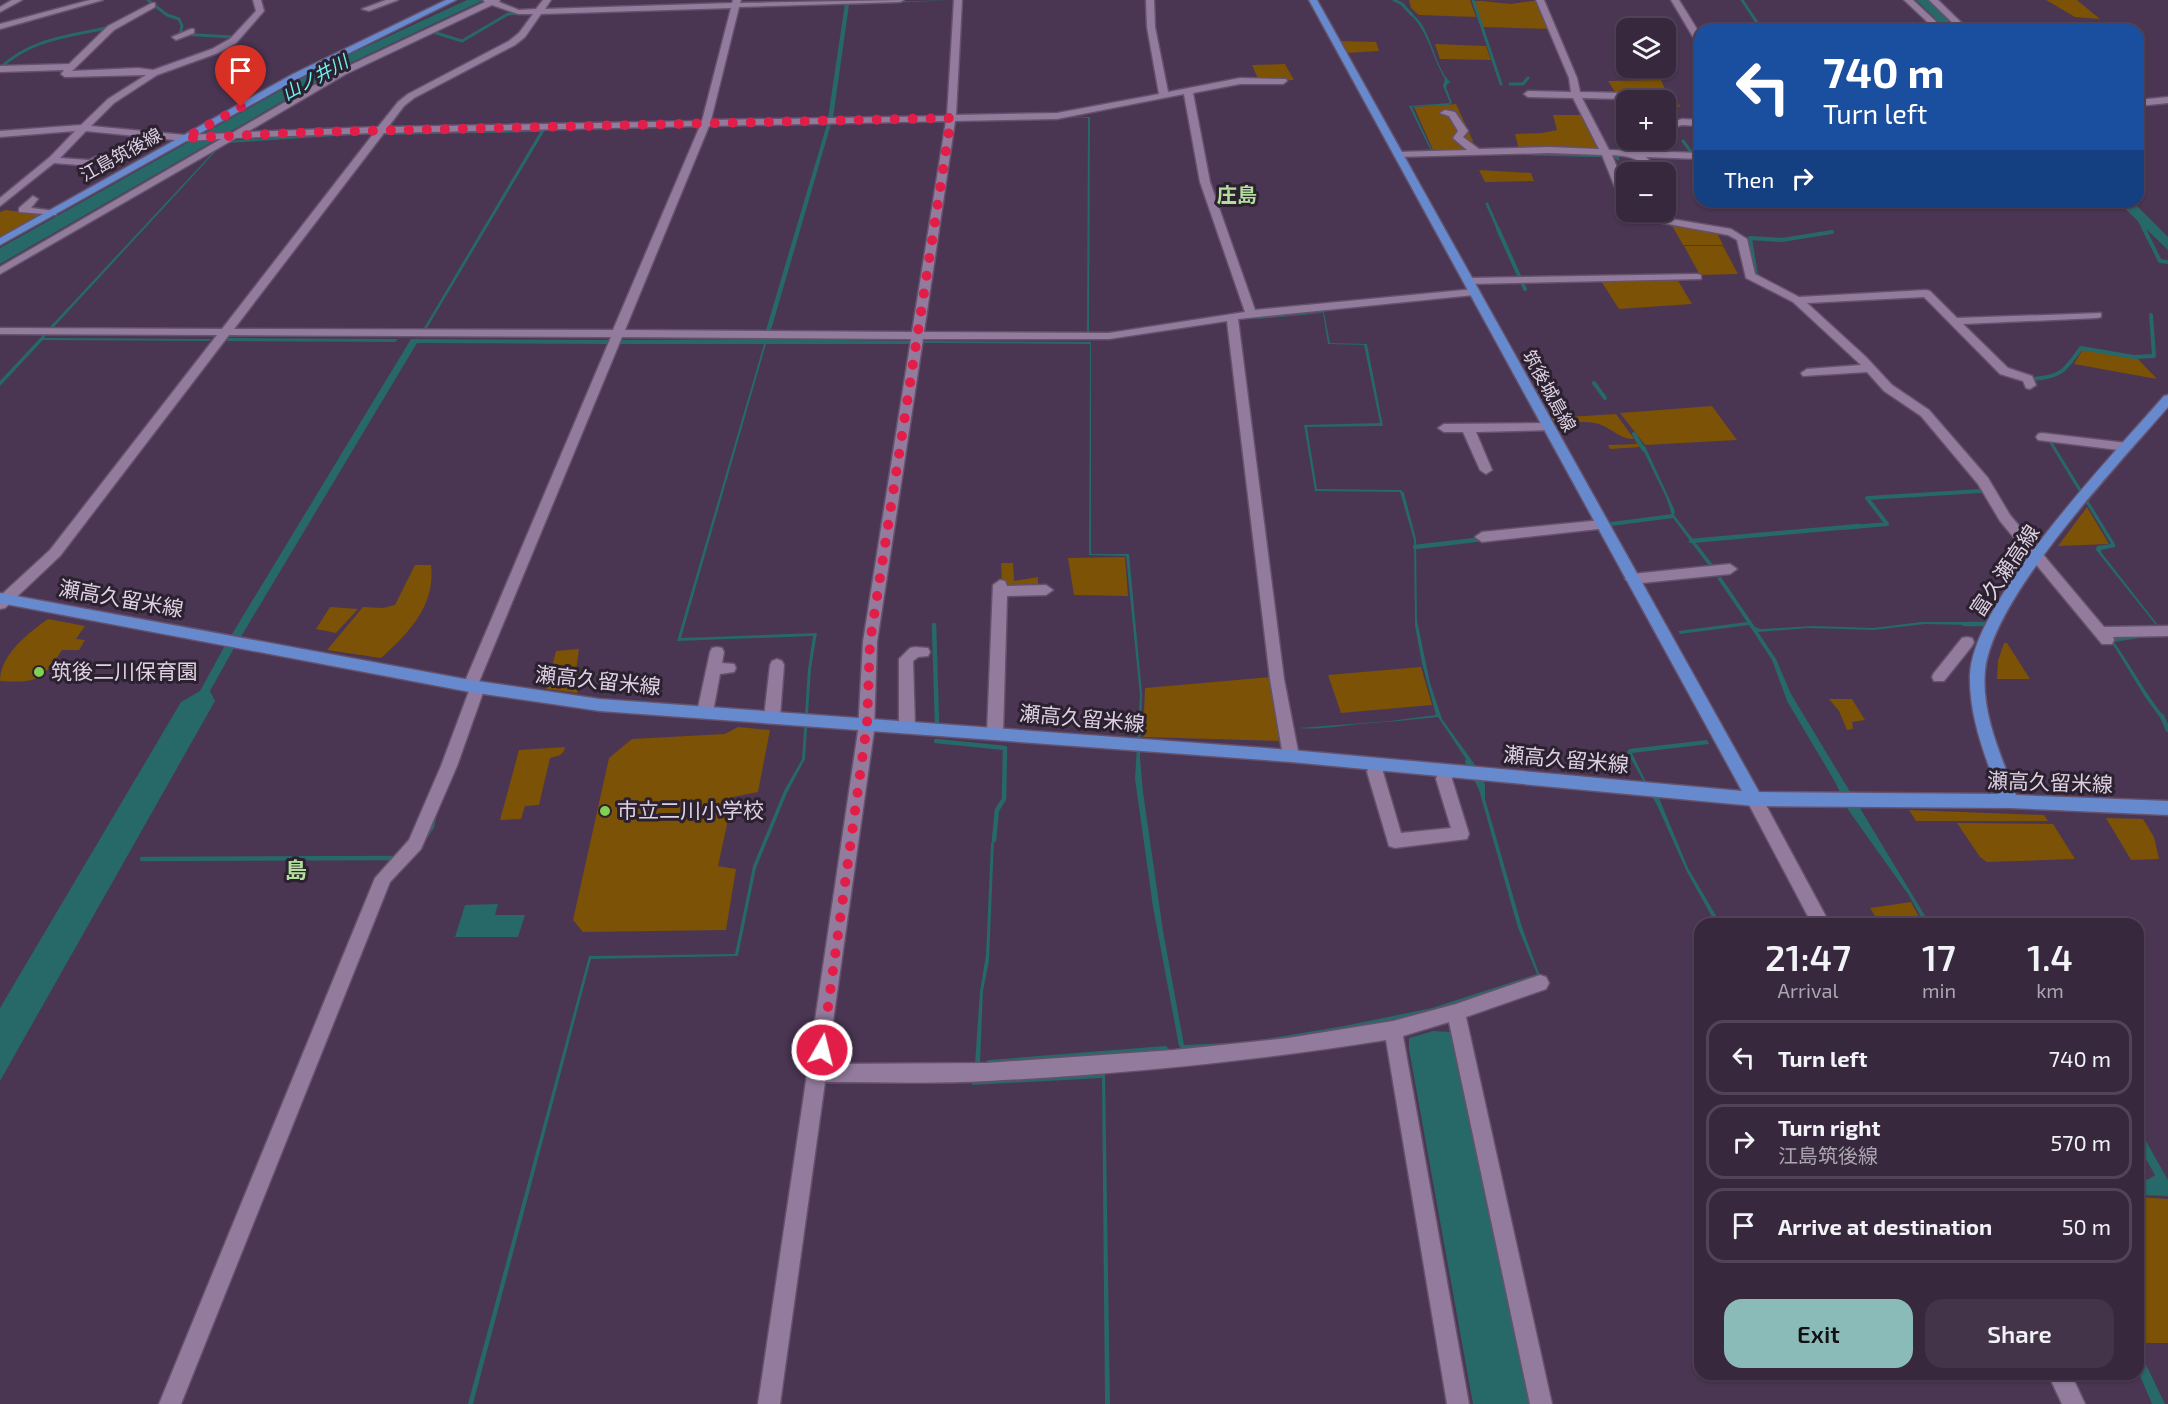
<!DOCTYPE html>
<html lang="en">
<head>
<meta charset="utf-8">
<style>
	body { margin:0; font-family:"Exo 2","Noto Sans JP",sans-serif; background:#433449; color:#f1f3f6; height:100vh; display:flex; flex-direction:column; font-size:22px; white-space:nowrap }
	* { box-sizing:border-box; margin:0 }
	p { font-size:20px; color:#aba6b0 }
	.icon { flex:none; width:33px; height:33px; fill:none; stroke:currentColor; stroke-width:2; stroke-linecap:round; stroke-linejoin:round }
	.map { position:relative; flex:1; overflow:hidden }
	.drawer { position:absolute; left:1694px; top:918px; width:450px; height:462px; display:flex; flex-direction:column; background:#38283e; border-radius:18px; box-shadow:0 2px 4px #0004,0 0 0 2px #524458 }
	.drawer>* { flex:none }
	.banner { position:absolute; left:1694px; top:24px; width:450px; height:183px; border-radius:18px; box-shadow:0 2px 4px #0004,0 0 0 2px #524458; background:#1a4fa0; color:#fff; overflow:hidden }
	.controls { position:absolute; left:1616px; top:18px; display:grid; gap:12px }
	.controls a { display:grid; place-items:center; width:60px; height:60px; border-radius:12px; background:#38283e; box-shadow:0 2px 4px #0004,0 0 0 2px #524458; font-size:30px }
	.pin { position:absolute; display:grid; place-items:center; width:51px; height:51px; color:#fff; margin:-62px -26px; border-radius:50% 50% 50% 0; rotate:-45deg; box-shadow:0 0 6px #0007 }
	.pin .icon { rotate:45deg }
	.me { position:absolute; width:66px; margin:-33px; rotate:8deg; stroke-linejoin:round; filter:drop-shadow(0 0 4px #0008) }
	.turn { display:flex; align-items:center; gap:21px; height:126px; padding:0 30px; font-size:27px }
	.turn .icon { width:78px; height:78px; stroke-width:2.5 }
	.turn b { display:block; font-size:42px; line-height:51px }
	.then { display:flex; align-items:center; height:57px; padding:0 30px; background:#0003; gap:12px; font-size:22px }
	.eta { display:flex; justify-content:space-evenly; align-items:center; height:102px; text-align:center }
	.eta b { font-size:36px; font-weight:600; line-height:42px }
	.button { display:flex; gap:12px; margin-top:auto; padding:12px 30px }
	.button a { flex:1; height:69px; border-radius:18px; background:#8bbbb9; color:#111; font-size:24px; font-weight:600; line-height:69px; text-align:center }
	.button a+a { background:#433449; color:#f1f3f6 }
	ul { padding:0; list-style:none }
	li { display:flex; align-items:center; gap:18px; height:75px; margin:0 12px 9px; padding:0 18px; border:3px solid #524458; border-radius:18px }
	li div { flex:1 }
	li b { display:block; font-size:22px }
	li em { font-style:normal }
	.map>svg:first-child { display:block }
	.green { fill:#7b5206 }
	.water { fill:#276868 }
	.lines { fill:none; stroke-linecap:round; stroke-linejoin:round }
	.stream-far3 { stroke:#276868; stroke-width:3 }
	.stream-far2 { stroke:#276868; stroke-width:4 }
	.stream-far1 { stroke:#276868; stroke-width:4.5 }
	.stream { stroke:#276868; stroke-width:6 }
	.minor-casing { stroke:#64526c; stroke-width:3 }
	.major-casing { stroke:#64526c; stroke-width:3 }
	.minor { fill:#937b9d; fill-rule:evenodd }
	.major { fill:#6789ce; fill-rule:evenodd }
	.route { stroke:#e11d48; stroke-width:10; stroke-dasharray:0 18 }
	.poi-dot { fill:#81d050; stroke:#2b212f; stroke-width:2 }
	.labels { text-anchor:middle; stroke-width:6; stroke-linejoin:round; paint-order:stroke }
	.far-water-label { font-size:18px; font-style:italic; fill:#6ef2f3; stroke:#2b212f }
	.far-street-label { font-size:18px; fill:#ded1e4; stroke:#2b212f }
	.far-quarter-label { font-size:20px; font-weight:bold; fill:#b3df9d; stroke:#2b212f }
	.street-label { font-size:21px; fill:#ded1e4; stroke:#2b212f }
	.poi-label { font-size:21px; fill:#ded1e4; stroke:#2b212f; text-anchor:start }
	.neighbourhood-label { font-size:22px; font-weight:bold; fill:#b3df9d; stroke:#2b212f }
</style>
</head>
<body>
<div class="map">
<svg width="2168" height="1404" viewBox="0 0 2168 1404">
	<rect width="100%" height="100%" fill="#4a3553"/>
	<path class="green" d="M1409,0H1470L1476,17L1419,15L1411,8Z
		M1525,0L1481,1L1511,4L1539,0L1550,29L1483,27L1474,1Z
		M2046,0H2077L2100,19L2075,17Z
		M1340,41L1376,42L1379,51L1347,53Z
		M1435,44L1486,46L1491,60L1440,59Z
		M1285,64L1294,80L1259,81L1252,65Z
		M1661,80L1665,89L1681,107L1665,104V100L1617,95L1608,81Z
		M1456,104L1473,141L1470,150H1433L1414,107Z
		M1553,115H1583L1601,151L1519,150L1515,134L1542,133L1557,130Z
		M1479,170L1531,173L1534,181L1485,182Z
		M6,210L46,215L0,240V212Z
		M1671,224L1716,231L1723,245H1683Z
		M1684,246H1723L1738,274L1700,275Z
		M1677,279L1692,304L1619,309L1601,281Z
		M2083,349L2137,358L2157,379L2074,364Z
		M1712,406L1737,440L1645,445L1620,413Z
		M1616,414L1640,447L1610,449L1608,445L1637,444L1634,439C1618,439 1609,425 1594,423C1582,421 1567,423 1554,423L1551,418Z
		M2087,507L2109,544L2058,546Z
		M1125,557L1128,596L1074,595L1068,558Z
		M1001,563H1013L1014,581L1038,577V587H1002Z
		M415,565H431C436,605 409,633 381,658L327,650L363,607L383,608L395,605Z
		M330,607L358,609L336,633L316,629Z
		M48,619L85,626L76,639L85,640L79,650H62C42,681 37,683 0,681C0,655 28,633 48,619Z
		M2004,643H2007L2030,679H1997L1998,661Z
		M579,649L576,671L587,670L577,693L546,689L556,651Z
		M1421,667L1432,705L1341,713L1328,675Z
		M1271,677L1279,741L1143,737L1145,688Z
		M1829,699H1852L1865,720L1852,722L1853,729L1847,730L1839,711Z
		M738,727L770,730L758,792L733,797L718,866L736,869L726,930L583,932L573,920L609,758L632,739L725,734Z
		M565,747C564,755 558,756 550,758L539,805L525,806L521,819L500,820L519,750Z
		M1909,810L2044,815L2048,821H1916Z
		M2106,818L2143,819L2154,837L2159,859L2131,860Z
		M1957,823L2053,824L2075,859L1987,862L1980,857Z
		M1911,902L1923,924H1880L1870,908Z
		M2138,1197L2168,1199V1343H2141L2138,1337Z"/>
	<path class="water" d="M467,0H484L344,66L0,264V248L324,66Z
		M954,0L849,5L833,118H828L845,3Z
		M1916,0H1928L1959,30H1947Z
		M1408,12C1431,21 1432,65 1451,83L1516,84L1448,83L1446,87L1452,103L1449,105L1412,107L1432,150H1465L1431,151L1409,106L1450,103L1443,86L1445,79C1432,57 1428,30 1408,12Z
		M1067,117H1090L1089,332H1087L1088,118Z
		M827,124H831L771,330H766Z
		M545,130L427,328H424L540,132L385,135L386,134Z
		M368,134L228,143L216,151L53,328H49L218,147L227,141L295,136Z
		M2117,201H2132L2168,237V250Z
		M1324,312L1330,343L1367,344L1383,426L1307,427L1317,489L1401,490L1404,493L1416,539L1417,620L1430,683L1442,719L1473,762L1485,784V799L1522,927L1540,976C1507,987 1474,1000 1440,1009C1357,1033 1268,1044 1182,1050L1179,1046L1153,907L1135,779L1140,696L1126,556L1089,555L1090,344L922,343V341L1091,342V554H1129L1142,693L1140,758L1143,792L1163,931L1184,1045L1248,1042L1344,1026L1432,1008L1537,974L1518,928L1479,790L1465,762L1466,759L1438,717C1411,720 1385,722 1359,724C1338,726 1319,730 1298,728L1390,721L1436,715L1422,663L1415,626L1414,540L1400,492L1315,491L1304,425L1380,423L1364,345L1328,344L1323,313L1258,319L1256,318Z
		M43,335H46L44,338L211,339L209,341L43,340L0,386V381Z
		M229,338L398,339L395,342L226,341Z
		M411,339L610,340L608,344L417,343L233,650L210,691L215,701L0,1081V1008L181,702L200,691L223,649Z
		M766,339L911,341V344H766L681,638L817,633L811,669L805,759L787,793L756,868L738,956L591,959L473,1404H468L589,956L735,954L753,866L784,791L802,759L808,669L813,636L677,641L764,344H620L622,340Z
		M2047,439L2051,440L2115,544V547L2101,550V552L2158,625L2155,624L2096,550L2097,546L2111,544Z
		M1641,446H1645L1675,511L1674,515L1714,566H1709L1673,518L1666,497Z
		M1721,577L1755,627L1760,629L1814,626L1873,628L1921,622H1968V625L1925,624L1874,630L1808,628L1758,632L1776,659L1791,694L1930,924H1925L1908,894L1849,811L1835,782L1787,701L1772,660L1749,625L1680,634L1678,631L1747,622L1717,578Z
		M2158,632L2165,634L2114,642C2132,667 2146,695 2166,719H2161L2145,697L2109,638Z
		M1707,740L1709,744L1632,753L1646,782L1659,798L1688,868L1721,924H1716L1687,872L1657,805L1627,752L1629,749Z
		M994,840L989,961L983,991L980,1064H975L980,991L986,955L991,843Z
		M498,904L495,915H525L518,937H455L465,905Z
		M1433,1031L1452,1032L1455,1040L1530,1404H1473L1409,1049V1038Z
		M1105,1073L1110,1404H1105L1102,1078L972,1085V1079Z
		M2138,1127L2168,1180V1196L2138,1195V1181L2149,1179L2155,1175L2138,1145Z
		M2138,1347V1348L2165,1404H2152L2138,1371Z"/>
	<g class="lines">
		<path class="stream-far3" d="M148,0L167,15L179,19L182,26L180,34L232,37
			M1394,0L1402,4L1412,15
			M1473,0L1501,84
			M1742,0L1762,30
			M433,32L462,41L508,14L521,13
			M0,68C31,39 66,37 106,28
			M1510,84H1523L1528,78
			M1683,141L1700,164
			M1532,154L1615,156L1618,159
			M1487,204L1499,231
			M2139,220L2145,231"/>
		<path class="stream-far2" d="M1498,229L1525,289
			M2144,229L2160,261L2168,262
			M1760,278L1756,275L1750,238L1782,240L1832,232
			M2034,381L2033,379C2062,377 2065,370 2081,348L2134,357L2154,356L2151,315
			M1594,383L1605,398
			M1634,434L1644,450
			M1611,524L1673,516
			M1842,528L1887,524L1867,498L1981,491L1983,487"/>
		<path class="stream-far1" d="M1691,541L1859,526
			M1415,547L1484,539
			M1964,624H1991
			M934,625L937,723
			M2162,716L2168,730
			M936,741L1005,748L1004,799L997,810L994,840
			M425,837L432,827L434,817
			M142,859L398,858"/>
		<path class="stream" d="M988,1069L989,1063L1165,1049"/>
		<g class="minor-casing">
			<path id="minor" d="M12,0H22L0,12V7Z
				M90,0H103L0,29V24Z
				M253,0H261L264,11L236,43L218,53L157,75L114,103L91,126L185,135L232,133L340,70L485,2L483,0H500L499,2L519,10L536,9L543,0H551L545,9L732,3L733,0H741L740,3L904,0L900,2L739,7L711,120L947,116L954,0H962L956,115L1057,113L1159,94L1147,27L1146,0H1154L1155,27L1168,92L1240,78L1286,79L1287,81L1283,84H1240L1193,93L1210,182L1255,310L1474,289L1479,292L1474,295L1238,319L1284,679L1299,756L1296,760L1291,762L1286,760L1283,756L1270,679L1227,321L1109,339H923L877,642L874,731L827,1064L986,1063L1174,1050L1288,1038L1393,1021L1456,1004L1540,975L1546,977L1549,983L1546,989L1466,1017L1552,1404H1530L1449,1022L1403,1036L1469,1404H1447L1386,1040C1254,1061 1122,1074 988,1081C934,1084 879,1082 825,1082L780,1404H758L858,731L863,642L911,339L622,337L479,682L485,687L457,766L421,849L390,882L181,1404H159L375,878L409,840L441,766L469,691L463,686L611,337L229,335L60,556L5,608L0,609V596L50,550L217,335L0,334V328L222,329L374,133L236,138L0,274V267L221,139L185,141L86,131L60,158L89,160L101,154H107V158L91,166L54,163L0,206V198L50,157L75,131L0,137V131L81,125L108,99L146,75L65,77L61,74L64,70L0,72V66L69,64L108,26L152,3H155V7L114,30L72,71L138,68L153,70L212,49L230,39L256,11ZM492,5L518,14H533L519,33L509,41L408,94L398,102L378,127L247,132L346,74ZM731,8L702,121L388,127L404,106L414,98L515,45L525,37L541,14ZM1184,94L1200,182L1245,312L1109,333L924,332L955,121L1057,119ZM946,121L912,332L625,330L709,126ZM700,126L613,330L234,329L384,133Z
				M386,0H398L369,11L362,9Z
				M1536,0H1544L1577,78L1580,92L1628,93L1632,96L1633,100L1626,102L1624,99L1582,98L1609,150L1700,153V159L1646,157L1661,172H1651C1640,158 1629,156 1612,155L1626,190V199L1616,190L1602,155L1549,153L1395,157V153L1398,152L1467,150L1453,138L1458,131L1449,116L1440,113L1445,110L1455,112L1468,131L1463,137L1479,149L1549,147L1599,149L1573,98L1528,97L1524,94L1528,91L1571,92L1569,78Z
				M1671,0H1679L1700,34V44L1696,42Z
				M1904,0H1913L1945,30H1936Z
				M1929,0H1938L1969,30H1960Z
				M191,29H194V33L176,40L172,37Z
				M2168,97V103L2138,106V100Z
				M1682,119L1700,120V126L1682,125L1665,130V124Z
				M33,196L38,199L31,208L56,211V215L19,212V208Z
				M1635,212H1645L1648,215L1731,229L1747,239L1755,274L1799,297L1926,290L1930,291L1957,318L2101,313V317L2097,318L1963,324L2008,368L2032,376L2036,385L2030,389L2026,388L2023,381L2000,374L1924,297L1807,303L1866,357L1892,385L1929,410L1988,478L2010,515L2104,627L2168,626V636L2113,637L2114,640L2112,644H2102L2000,521L1978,484L1921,416L1884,391L1867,372L1803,376L1801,373L1807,369L1861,365L1793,302L1746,278L1737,240L1728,235L1641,219Z
				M1697,274L1701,275V279L1468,284L1463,281L1468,278Z
				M1548,423L1552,424V430L1476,432L1492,470L1486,474L1480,470L1463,432H1444L1438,428L1444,424Z
				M2042,433L2127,443L2133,447L2127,451L2038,440L2036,437L2038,434Z
				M1602,520L1609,525L1607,528L1482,542L1475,537L1482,532Z
				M1730,564L1737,569L1730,574L1632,584L1625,579L1632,574Z
				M1000,580L1005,581L1007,586L1046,585L1053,590L1046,595L1007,596L1003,733L1000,737H990L987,733L993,585Z
				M1967,637L1972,638L1974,642L1972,646L1944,681H1934L1932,677L1934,673L1962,638Z
				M717,647L722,648L724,652L722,663L734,664L736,668L734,672L720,674L713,712L710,716H700L697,712L710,652L712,648Z
				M915,647L928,648L930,652L928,656L918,657L913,661L915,727L912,731H902L899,727V659L910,648Z
				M777,659L782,661L784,665L780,717L777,721H767L764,717L770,665L772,661Z
				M1377,759L1383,761L1385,765L1383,772L1401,833L1451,828L1436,779L1440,766L1446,765L1452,766L1454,771L1452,779L1469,834L1467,839L1395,848L1389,846L1367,772L1371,761Z
				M1754,792L1760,794L1830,924H1812L1746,799L1748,794Z
				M2048,1374H2071L2085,1404H2062Z"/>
		</g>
		<g class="major-casing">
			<path id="major" d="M446,0H456L299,78L0,245V238L293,74Z
				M1309,0H1317L1759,792L1999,794C1985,756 1969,717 1970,675C1973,600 2113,455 2164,396L2168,395V407C2118,465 1992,597 1985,671C1981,713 2001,756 2016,795L2168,801V815L2010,808L1754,806L1291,762L600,711L470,692L0,603V593L470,680L600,699L1291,750L1742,791Z"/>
		</g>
		<use href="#minor" class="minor"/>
		<use href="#major" class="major"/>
	</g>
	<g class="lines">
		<path class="route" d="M241,107L185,138L316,132L951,118L870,642L867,724L822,1050"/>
	</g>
	<g class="poi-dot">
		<circle cx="39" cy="672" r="6"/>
		<circle cx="605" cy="811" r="6"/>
	</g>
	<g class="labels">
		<g class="far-water-label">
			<text transform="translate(315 78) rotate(-29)" y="6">山ノ井川</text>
		</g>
		<g class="far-street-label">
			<text transform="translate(121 155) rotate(-29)" y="6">江島筑後線</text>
			<text transform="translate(1549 391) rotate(61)" y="6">筑後城島線</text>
		</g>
		<g class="far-quarter-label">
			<text x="1237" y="202">庄島</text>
		</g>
		<g class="street-label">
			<text transform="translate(2005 571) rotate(-56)" y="7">富久瀬高線</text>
			<text transform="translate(121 599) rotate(10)" y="7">瀬高久留米線</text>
			<text transform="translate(598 681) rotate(6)" y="7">瀬高久留米線</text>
			<text transform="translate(1082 719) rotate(5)" y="7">瀬高久留米線</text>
			<text transform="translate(1566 760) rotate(5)" y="7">瀬高久留米線</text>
			<text transform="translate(2050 783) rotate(2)" y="7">瀬高久留米線</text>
		</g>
		<g class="poi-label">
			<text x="51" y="679">筑後二川保育園</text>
			<text x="617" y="818">市立二川小学校</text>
		</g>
		<g class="neighbourhood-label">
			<text x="296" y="878">島</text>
		</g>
	</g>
</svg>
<div class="controls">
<a><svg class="icon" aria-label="layers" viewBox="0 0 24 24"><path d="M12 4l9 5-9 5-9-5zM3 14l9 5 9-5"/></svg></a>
<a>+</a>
<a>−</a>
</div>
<div class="pin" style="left:241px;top:107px;background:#d93025"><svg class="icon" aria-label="arrive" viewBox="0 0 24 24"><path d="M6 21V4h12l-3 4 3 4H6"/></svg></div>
<svg class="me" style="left:822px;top:1050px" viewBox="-20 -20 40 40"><circle r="17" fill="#e11d48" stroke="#fff" stroke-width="3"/><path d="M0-11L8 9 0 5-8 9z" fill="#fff"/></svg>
<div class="banner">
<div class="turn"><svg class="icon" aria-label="left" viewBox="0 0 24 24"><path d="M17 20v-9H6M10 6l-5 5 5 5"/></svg><div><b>740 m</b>Turn left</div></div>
<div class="then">Then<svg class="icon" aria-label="right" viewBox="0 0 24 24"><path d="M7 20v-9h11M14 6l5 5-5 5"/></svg></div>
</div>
<section class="drawer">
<div class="eta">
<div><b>21:47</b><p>Arrival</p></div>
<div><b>17</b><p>min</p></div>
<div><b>1.4</b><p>km</p></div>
</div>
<ul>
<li><svg class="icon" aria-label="left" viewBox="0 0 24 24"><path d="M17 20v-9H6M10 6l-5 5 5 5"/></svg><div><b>Turn left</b></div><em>740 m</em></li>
<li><svg class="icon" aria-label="right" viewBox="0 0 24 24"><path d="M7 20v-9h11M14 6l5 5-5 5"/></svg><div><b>Turn right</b><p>江島筑後線</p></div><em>570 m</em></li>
<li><svg class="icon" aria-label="arrive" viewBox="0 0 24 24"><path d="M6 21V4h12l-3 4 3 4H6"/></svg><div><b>Arrive at destination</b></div><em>50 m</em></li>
</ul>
<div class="button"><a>Exit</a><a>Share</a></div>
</section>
</div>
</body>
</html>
